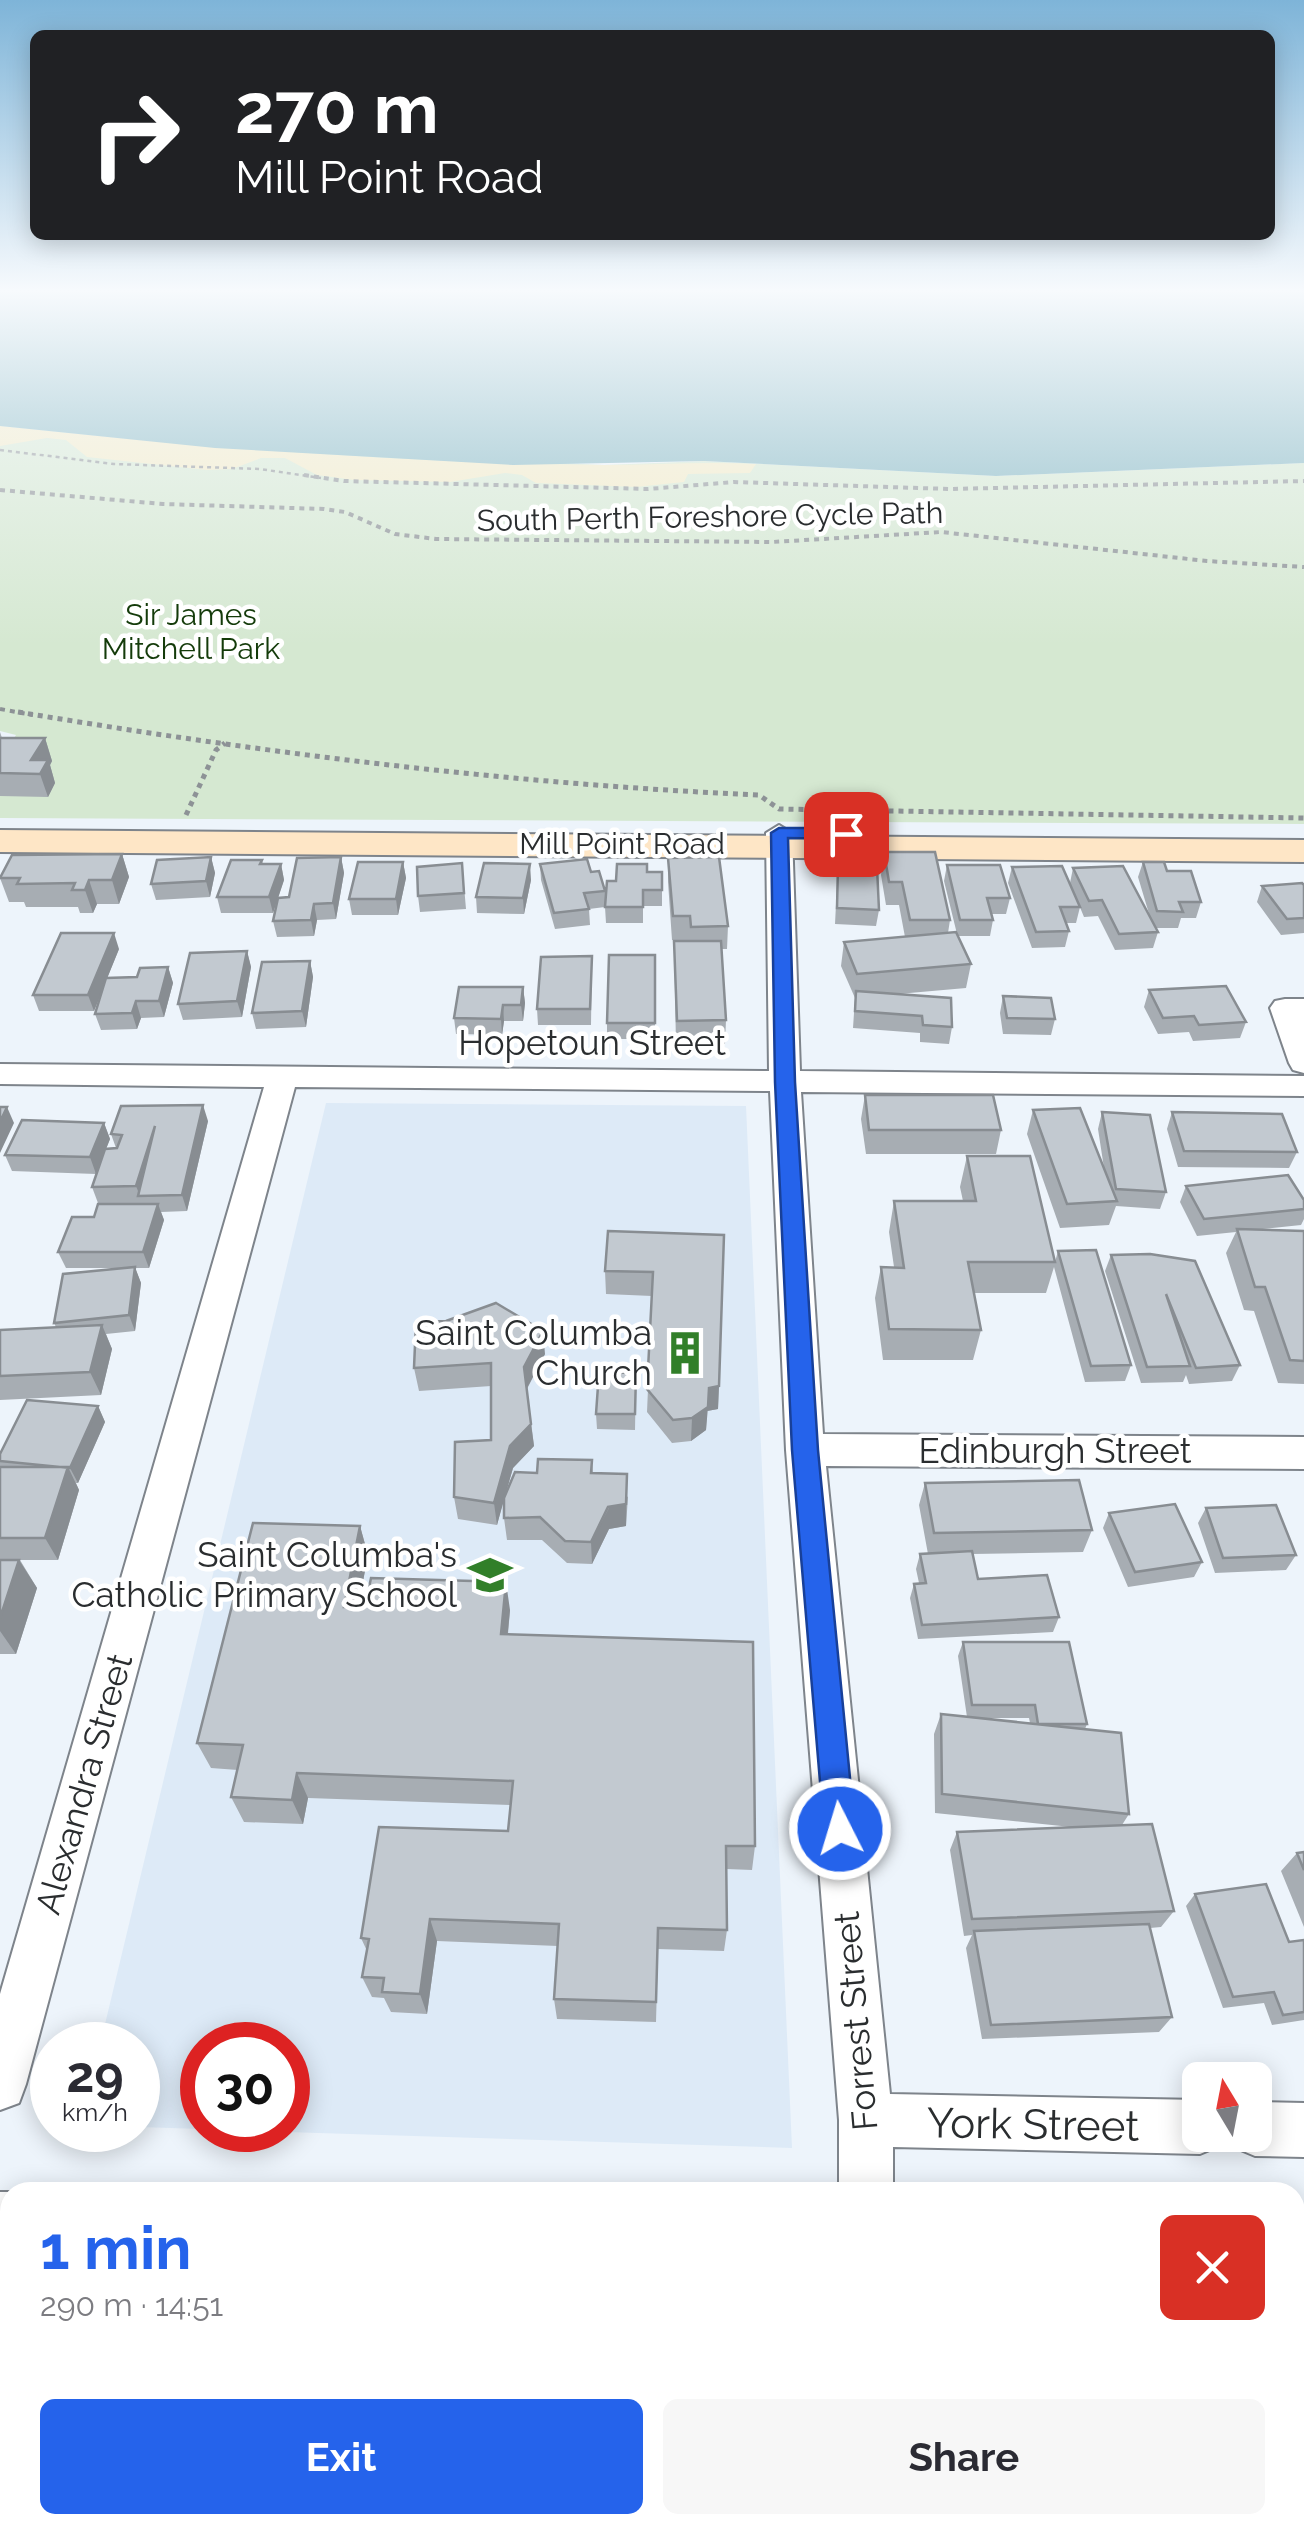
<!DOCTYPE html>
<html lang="en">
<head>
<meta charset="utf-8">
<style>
	body { margin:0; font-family:Raleway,sans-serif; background:#f7f7f7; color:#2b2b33; height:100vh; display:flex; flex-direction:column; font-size:38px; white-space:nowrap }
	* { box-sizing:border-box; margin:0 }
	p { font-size:32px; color:#7c7c81 }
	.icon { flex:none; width:55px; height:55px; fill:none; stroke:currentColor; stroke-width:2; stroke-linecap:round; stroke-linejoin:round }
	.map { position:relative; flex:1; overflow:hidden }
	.side { position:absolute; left:0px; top:2182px; width:1305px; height:352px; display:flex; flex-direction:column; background:#fff; border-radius:30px 30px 0 0; box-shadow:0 5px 25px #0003 }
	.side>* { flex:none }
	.banner { position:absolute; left:30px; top:30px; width:1245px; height:210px; border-radius:15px; box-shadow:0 5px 25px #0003; background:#202124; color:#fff; overflow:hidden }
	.needle { width:65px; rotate:350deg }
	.fabs { position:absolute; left:1182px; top:2062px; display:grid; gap:20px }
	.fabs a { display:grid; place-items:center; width:90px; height:90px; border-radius:15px; background:#fff; box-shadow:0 5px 25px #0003; font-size:50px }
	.speed { position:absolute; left:30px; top:2022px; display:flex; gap:20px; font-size:50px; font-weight:700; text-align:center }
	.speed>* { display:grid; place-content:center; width:130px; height:130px; border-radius:50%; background:#fff; box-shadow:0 5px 25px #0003; line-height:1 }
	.speed small { font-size:25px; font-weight:400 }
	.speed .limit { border:15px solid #d22; background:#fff; color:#111 }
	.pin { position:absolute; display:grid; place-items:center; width:85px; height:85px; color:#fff; margin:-42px; border-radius:20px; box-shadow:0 5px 15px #0006 }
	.me { position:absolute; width:110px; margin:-55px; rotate:355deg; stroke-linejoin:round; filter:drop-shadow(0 0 8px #0008) }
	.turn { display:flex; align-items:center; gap:35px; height:210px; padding:0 40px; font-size:45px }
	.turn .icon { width:130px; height:130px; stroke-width:2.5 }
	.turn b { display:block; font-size:70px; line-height:85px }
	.round { display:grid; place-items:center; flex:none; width:105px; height:105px; border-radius:15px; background:#f7f7f7 }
	.head { display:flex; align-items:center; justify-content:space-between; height:170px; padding:0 40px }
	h1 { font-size:60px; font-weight:700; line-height:75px; color:#2563eb }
	.primary-button { display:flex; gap:20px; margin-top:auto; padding:20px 40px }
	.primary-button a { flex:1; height:115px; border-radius:15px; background:#2563eb; color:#fff; font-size:40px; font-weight:700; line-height:115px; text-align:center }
	.primary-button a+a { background:#f7f7f7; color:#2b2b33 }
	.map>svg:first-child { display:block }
	.built { fill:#ddeaf7 }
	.green { fill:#d5e8d1 }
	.sand { fill:#f3eac4 }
	.water { fill:#80b4c0 }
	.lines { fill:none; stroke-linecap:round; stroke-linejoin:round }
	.minor-casing { stroke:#7e848b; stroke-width:4 }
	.secondary-casing { stroke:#7e848b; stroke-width:4 }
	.path-far2 { stroke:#8d9296; stroke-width:2.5; stroke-dasharray:4 4; stroke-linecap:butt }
	.path-far1 { stroke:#8d9296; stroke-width:4; stroke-dasharray:5 5; stroke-linecap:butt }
	.path { stroke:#8d9296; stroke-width:5; stroke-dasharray:5 5; stroke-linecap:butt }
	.minor { fill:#fff; fill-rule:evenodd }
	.secondary { fill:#fee6c6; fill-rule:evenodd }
	.wall { fill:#a7adb3; fill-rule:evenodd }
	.shaded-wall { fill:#888d92 }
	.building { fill:#c2c9d0; stroke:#888d92; stroke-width:2.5 }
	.route { fill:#2563eb; stroke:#184099; stroke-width:2.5 }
	.labels { text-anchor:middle; stroke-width:9; stroke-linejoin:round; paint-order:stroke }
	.far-street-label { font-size:30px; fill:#2a2d2f; stroke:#fff }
	.far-park-label { font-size:30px; fill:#143b0a; stroke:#fff }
	.street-label { font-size:35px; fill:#2a2d2f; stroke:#fff }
	.poi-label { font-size:35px; fill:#2a2d2f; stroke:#fff; text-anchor:end }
	.near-street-label { font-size:42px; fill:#2a2d2f; stroke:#fff }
</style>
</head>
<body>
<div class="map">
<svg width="1304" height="2533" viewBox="0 0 1304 2533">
	<rect width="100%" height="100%" fill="#edf4fb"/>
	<path class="built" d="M326,1103L746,1106L792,2148L225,2130H288V2045H202V2129L138,2127V2045H100Z"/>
	<path class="green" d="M0,426L215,448L604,465L704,461L996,476L1304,463V824L0,818V760L16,735L0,731Z"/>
	<path class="sand" d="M0,426C200,447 402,463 603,465C654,465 705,461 756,464L750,473L688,474L684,482L636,487L536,483L522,475L505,473L450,482L354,480L317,475L285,458H261L232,469L207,470L87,457L66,440L47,438L0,446Z"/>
	<path class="water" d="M0,291H1304V463L996,476L704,461L513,465L215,448L0,426Z"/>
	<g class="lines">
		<g class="minor-casing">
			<path id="minor" d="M779,825L792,833L800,1071L1304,1076V1096L801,1092L823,1434L1304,1437V1469L826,1466L890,2094L1200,2100V2135H1223L1219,2146L1200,2154L893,2147V2192H839V2120L786,1450L770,1091L295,1087L26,2084L19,2103L0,2110V1994L264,1087L0,1084V1064L769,1071L766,833Z
				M1285,999H1304V1073L1293,1070L1289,1063L1270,1008L1275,1001Z
				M1255,2102L1304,2103V2157L1255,2156L1236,2148L1231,2135H1255Z
				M0,2192H10V2248H0Z
				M864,2525H926L927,2533H865Z"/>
		</g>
		<g class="secondary-casing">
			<path id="secondary" d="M0,830L1304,840V862L0,852Z"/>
		</g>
		<path class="path-far2" d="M0,450L114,464L260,469L321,478"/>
		<path class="path-far1" d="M304,475L344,481L648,489L734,482L950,489L1304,481
			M0,490L163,504L324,509L345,512L395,534L436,539L772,542L941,532L1207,561L1304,567
			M0,709L33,715"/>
		<path class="path" d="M18,712C264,753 510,784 759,795L779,809L1304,818
			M186,815L216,750L225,743"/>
		<use href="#minor" class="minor"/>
		<use href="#secondary" class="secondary"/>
	</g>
	<path class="wall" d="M0,732L2,738H45L52,761L50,765L55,783L48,797L0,796Z
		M884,852L950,920L948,933L957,934L944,881L947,865L1010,898L1006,914H991L993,920L990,936H958L971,964L966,988L898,994L952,1027L949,1044L920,1042V1033L853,1028L855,998L841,966L844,942L905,937L899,905H886L881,875Z
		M122,854L129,877L119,904H97L93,913H80L78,907H26L24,902H9L0,878Z
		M211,857L215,873L210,897L156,900L151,884Z
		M341,857L344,873L336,919L317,920L314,936L277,937L273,921L278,898L273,913H221L217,897L262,860L263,864H281L284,880L278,898L289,897Z
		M668,858L728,926L727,949H722L726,1020L725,1044L676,1045L674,941H689V940H672L668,882Z
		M403,862L406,878L398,915H352L349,899Z
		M1143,862L1167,871L1201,902L1196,918H1181L1178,928H1155L1158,932L1153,948L1115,950L1098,916L1084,917L1077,900L1080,907L1076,923H1066L1069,931L1065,947L1032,948L1008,883L1012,867L1070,883L1073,868L1150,917L1138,877Z
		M462,863L466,909L420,912L418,896Z
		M540,864L605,891V907L589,909L590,925L555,929L541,880Z
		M838,865L879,910L876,926L835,924Z
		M647,872H662V906H643V923H606L605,907L616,881Z
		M531,880L524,914L477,913L476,897Z
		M1304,885V933L1281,935L1257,902L1262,886Z
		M119,949L107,978L137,977L168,967L173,983L164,1017L141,1018L137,1029L101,1030L95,1014L105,984L94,1011H39L33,995Z
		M247,951L251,967L242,1017L183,1020L178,1004Z
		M655,955V1039H607V1023Z
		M592,956L591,1025H538L537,1009Z
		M310,961L313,977L306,1027L256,1029L252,1013Z
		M523,987L525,1003L523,1021H504L502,1035L456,1034L454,1018Z
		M1149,990L1246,1022L1240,1038L1193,1041L1189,1032L1158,1034L1144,1007Z
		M1003,996L1055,1019L1051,1035L1003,1034L1000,1013Z
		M865,1095L1001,1130L996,1154H866L861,1119Z
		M1033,1110L1104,1168L1098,1129L1102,1112L1166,1192L1160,1209L1116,1206L1109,1225L1060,1228L1027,1134Z
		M1172,1112L1297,1152L1289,1168L1178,1167L1167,1129Z
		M208,1121L187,1211L161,1212L164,1220L149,1268H135L141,1283L135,1331L106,1334L112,1349L101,1395L0,1400V1330L56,1327L54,1323L125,1268H66L58,1252L94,1217L141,1204V1203H98L92,1187L96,1174L12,1171L5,1155L104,1123L110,1139L106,1149L116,1148L111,1134Z
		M967,1156L1055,1262L1058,1251L1131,1365L1125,1381L1085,1382L1054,1267L1046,1293H974L981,1330L973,1360H883L875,1298L881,1267H894L889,1232L894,1201H963L960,1187Z
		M1186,1186L1304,1200V1219L1301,1225L1253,1230L1304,1231V1384L1278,1383L1254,1311L1244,1310L1226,1253L1236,1232L1197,1236L1180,1202Z
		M724,1235L718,1409L707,1411L706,1430L691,1441L672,1443L647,1412L652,1296L606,1294L605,1271Z
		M1111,1255L1240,1365L1232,1381L1189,1384L1186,1375L1183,1382L1141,1383L1105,1271Z
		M545,1354L527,1389L534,1446L513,1468L504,1498L537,1473L592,1460L593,1473L628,1497L626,1526L609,1529L592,1564L567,1563L542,1540H507L504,1518V1498L497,1525L458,1519L454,1497L491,1440V1386L419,1391L414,1368Z
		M636,1373L635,1430L597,1429L596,1414Z
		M98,1406L105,1422L78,1483H76L79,1490L58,1560H20L37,1588L16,1654H0V1454Z
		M925,1483L1092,1530L1083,1552L972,1554L978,1579L1059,1617L1053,1632L918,1639L910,1598L914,1584L919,1583L916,1569L920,1554H928L919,1505Z
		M1206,1508L1296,1555L1286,1570L1215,1573L1198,1523Z
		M1109,1513L1202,1562L1194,1577L1128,1587L1103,1528Z
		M360,1526L368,1555L358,1607L510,1610L508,1634L755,1846L752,1870L727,1869V1930L724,1951L658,1949L656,2022L557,2019L554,1999L558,1946L437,1941L427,2014L391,2012L384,1998L372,1997L362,1977L367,1951L361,1938L508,1831L511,1805L308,1798L303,1824L244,1822L231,1797L238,1770L211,1768L197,1743Z
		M963,1642L1087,1724L1085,1729L1129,1814L1122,1825L1174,1911L1161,1927L1150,1928L1172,2017L1159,2032L982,2039L966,1948L972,1935L964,1936L950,1850L957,1832L1071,1827L935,1813L934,1734L941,1714L967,1717L958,1656ZM984,1718H1029L1030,1723Z
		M1304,1852V1927L1281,1871L1297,1853Z
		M1195,1894L1289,1942L1304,1940V2020L1272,2025L1264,2003L1223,2008L1186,1906Z
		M1304,2359V2396L1296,2362Z
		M1013,2525H1145V2528L1135,2529L1013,2527Z"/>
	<path class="shaded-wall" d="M45,738L52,761L50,765L55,783L48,797L40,774L31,760Z
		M122,854L129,877L119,904L112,880Z
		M211,857L215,873L210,897L206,881Z
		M341,857L344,873L336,919L333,903Z
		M403,862L406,878L398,915L396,899Z
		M281,864L284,880L273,913L269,897Z
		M530,864L531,880L524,914L523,898Z
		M89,880L97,904L93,913L85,890Z
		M314,904L317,920L314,936L311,920Z
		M114,933L119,949L94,1011L88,995Z
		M247,951L251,967L242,1017L237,1001Z
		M310,961L313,977L306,1027L302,1011Z
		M168,967L173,983L164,1017L159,1001Z
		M523,987L525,1003L523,1021L521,1005Z
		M136,1001L141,1018L137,1029L132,1013Z
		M503,1005L504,1021L502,1035L501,1019Z
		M203,1105L208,1121L187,1211L182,1195Z
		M7,1107L14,1123L0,1153V1122Z
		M104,1123L110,1139L96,1174L90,1157Z
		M155,1126L140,1196L136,1186Z
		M158,1204L164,1220L149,1268L143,1252Z
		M135,1267L141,1283L135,1331L129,1315Z
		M102,1325L112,1349L101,1395L90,1372Z
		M543,1331L545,1354L526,1390L524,1367Z
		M719,1386L718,1409L707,1411L709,1388Z
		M98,1406L105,1422L78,1483L70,1468Z
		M708,1407L706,1430L691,1441L692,1418Z
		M531,1424L534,1446L513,1468L497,1525L494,1503L510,1446Z
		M68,1467L79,1490L58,1560L45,1538Z
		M627,1474L626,1526L609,1529L592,1564L591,1542Z
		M360,1526L368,1555L353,1634L344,1607Z
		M19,1560L37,1588L16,1654L0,1631V1618Z
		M506,1582L510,1610L505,1661L501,1634Z
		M297,1773L308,1798L303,1824L292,1800Z
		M430,1919L437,1941L427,2014L420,1994Z
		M26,2525H45V2533H25Z
		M181,2525H196L195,2533H181Z
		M335,2525H345L344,2533H334Z
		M479,2525H485L484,2533H478Z"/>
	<path class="building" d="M0,738H45L31,760H48L40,774L0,773Z
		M884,852H935L950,920H910L902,882H889Z
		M122,854L112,880H89L85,890H72L75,883L17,884L20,878H0L12,855Z
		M211,857L206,881L151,884L157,860Z
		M341,857L333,903L314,904L311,920L273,921L278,898L289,897L297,858Z
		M719,857L728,926L691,927L690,916H673L668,858Z
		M587,859L591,872L599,871L605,891L584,893L589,909L554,913L540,864Z
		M231,860H262L260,864H281L269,897H217Z
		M358,862H403L396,899H349Z
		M1143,862H1164L1167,871H1191L1201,902H1179L1183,912L1157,911Z
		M462,863L464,893L418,896L417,867Z
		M484,863L530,864L523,898L476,897Z
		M617,864H647V872H662V890H643V907H605L607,881H616Z
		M838,865L877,867L879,910L837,908Z
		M947,865H1000L1010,898H987L993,920H960Z
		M1062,866L1080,907H1060L1069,931L1036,932L1012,867Z
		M1123,866L1158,932L1119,934L1102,900L1089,901L1073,868Z
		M1302,883L1304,885V918L1287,919L1262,886Z
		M956,932L971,964L857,974L844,942Z
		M61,933H114L88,995H33Z
		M674,941H721L726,1020L677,1021Z
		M247,951L237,1001L178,1004L190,953Z
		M609,955H655V1023H607Z
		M592,956L590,1009H537L541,957Z
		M310,961L302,1011L252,1013L262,962Z
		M168,967L159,1001H136L132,1013L95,1014L106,978L137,977L140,968Z
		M1226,986L1246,1022L1199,1025L1194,1016L1163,1018L1149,990Z
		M459,987H523L521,1005H503L501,1019L454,1018Z
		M856,991L951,998L952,1027L923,1025L922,1016L855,1011Z
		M1003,996L1051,998L1055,1019L1007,1018Z
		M865,1095H993L1001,1130H869Z
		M203,1105L182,1195L138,1196L155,1126L136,1186L92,1187L105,1149L117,1148L122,1135L111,1134L121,1106Z
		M0,1107H7L0,1122Z
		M1080,1108L1117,1201L1067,1204L1033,1110Z
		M1102,1112L1150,1115L1166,1192L1116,1189Z
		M1172,1112L1282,1114L1297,1152L1184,1151Z
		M22,1120L104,1123L90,1157L5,1155Z
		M967,1156H1030L1055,1262H968L981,1330L889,1329L881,1267L904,1268L894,1201H976Z
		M1288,1175L1304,1200V1209L1204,1219L1186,1186Z
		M98,1204H158L143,1252H58L72,1217H94Z
		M1237,1229L1304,1231V1361L1290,1360L1265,1287H1255Z
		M608,1231L724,1235L719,1386L709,1388L708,1407L692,1418L673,1420L647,1389L653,1272L605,1271Z
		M1096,1250L1131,1365L1091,1366L1058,1251Z
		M1150,1254L1195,1261L1240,1365L1196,1368L1166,1294L1190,1366L1147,1367L1111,1255Z
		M135,1267L129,1315L54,1323L63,1274Z
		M496,1303L543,1331L524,1367L531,1424L510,1446L494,1503L454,1497L455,1442L491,1440V1363L414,1368L416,1322L446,1321Z
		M102,1325L90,1372L0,1376V1330Z
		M599,1372L636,1373L635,1414H596Z
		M27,1400L98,1406L70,1468L0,1461V1454Z
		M538,1459L592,1460L591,1473L627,1474L626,1504L608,1507L591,1542L565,1541L540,1517L504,1518V1498L515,1472L537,1473Z
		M0,1467H68L45,1538H0Z
		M1079,1480L1092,1530L934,1533L925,1483Z
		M1175,1504L1202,1562L1135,1572L1109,1513Z
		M1276,1505L1296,1555L1223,1558L1206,1508Z
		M253,1523L360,1526L344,1607H365L371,1578L506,1582L501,1634L753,1642L755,1846H726L727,1930L658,1928L656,2002L554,1999L559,1924L430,1919L420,1994L382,1992L384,1978L362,1977L369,1939L361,1938L379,1827L508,1831L513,1781L297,1773L292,1800L231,1797L243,1745L197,1743Z
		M972,1551L978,1579L1047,1575L1059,1617L922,1625L914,1584L926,1583L920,1554Z
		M0,1560H19L0,1618Z
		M963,1642H1069L1087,1724H1038L1035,1705H972Z
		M941,1714L1121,1733L1129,1814L942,1794Z
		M1152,1824L1174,1911L972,1919L957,1832Z
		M1304,1852V1870L1297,1853Z
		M1266,1884L1289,1942L1304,1940V2012L1283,2015L1274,1992L1233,1997L1195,1894Z
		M1149,1924L1172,2017L991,2025L974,1931Z
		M10,2375V2525H26L25,2533H0V2377Z
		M51,2525H181V2533H50Z
		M226,2525H335L334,2533H226Z
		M350,2525H479L478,2533H349Z
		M503,2525H632V2533H503Z
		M665,2525H755V2533H665Z
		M1021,2525H1145V2528L1021,2526Z"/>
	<linearGradient id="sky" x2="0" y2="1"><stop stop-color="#7eb4d8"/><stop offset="0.45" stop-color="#f7fafd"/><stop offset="1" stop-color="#f7fafd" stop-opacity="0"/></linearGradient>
	<rect width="1304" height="646" fill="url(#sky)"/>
	<path class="route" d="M779,828H846L854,834L846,839L788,838L795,1082L818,1450L855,1829L850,1840L840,1844L829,1840L824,1829L792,1450L775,1082L771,833Z"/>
	<defs>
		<g id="building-bare" transform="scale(3.45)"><path d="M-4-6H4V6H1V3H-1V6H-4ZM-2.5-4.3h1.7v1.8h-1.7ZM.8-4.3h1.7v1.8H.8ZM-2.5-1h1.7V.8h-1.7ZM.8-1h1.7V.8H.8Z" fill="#317f29" stroke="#fff" stroke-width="2.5" paint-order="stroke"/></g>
		<g id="school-bare" transform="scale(3.45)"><path d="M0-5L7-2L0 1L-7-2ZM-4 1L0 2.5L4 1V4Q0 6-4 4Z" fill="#317f29" stroke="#fff" stroke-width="2.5" paint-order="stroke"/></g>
	</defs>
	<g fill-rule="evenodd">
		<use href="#building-bare" x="685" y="1353"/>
		<use href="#school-bare" x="490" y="1575"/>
	</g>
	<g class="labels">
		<g class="far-street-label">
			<text transform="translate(710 517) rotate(-1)" y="10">South Perth Foreshore Cycle Path</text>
			<text x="622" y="854">Mill Point Road</text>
		</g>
		<g class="far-park-label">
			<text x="191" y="625">Sir James<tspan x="191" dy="34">Mitchell Park</tspan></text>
		</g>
		<g class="street-label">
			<text x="592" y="1055">Hopetoun Street</text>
			<text x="1055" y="1463">Edinburgh Street</text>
			<text transform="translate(84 1784) rotate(-74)" y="12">Alexandra Street</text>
			<text transform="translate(856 2021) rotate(-95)" y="12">Forrest Street</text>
		</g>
		<g class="poi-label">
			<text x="652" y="1345">Saint Columba<tspan x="652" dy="40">Church</tspan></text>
			<text x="457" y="1567">Saint Columba's<tspan x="457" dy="40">Catholic Primary School</tspan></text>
		</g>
		<g class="near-street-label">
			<text transform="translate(1033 2124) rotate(1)" y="15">York Street</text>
		</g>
	</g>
</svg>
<div class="fabs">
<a><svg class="needle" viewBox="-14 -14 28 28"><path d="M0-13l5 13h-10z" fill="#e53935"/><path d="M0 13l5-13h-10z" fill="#7c7c81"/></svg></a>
</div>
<div class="speed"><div>29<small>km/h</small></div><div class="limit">30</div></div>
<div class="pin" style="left:846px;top:834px;background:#d93025"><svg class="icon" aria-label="arrive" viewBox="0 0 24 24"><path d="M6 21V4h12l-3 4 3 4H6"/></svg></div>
<svg class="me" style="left:840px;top:1829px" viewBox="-20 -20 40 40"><circle r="17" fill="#2563eb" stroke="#fff" stroke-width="3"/><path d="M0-11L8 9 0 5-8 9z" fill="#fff"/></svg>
<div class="banner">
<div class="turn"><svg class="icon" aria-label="right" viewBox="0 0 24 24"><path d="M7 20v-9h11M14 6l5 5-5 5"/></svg><div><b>270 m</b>Mill Point Road</div></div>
</div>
<section class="side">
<div class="head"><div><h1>1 min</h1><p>290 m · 14:51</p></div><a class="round" style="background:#d93025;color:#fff"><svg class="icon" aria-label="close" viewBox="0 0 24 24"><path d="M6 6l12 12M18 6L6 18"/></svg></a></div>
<div class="primary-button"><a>Exit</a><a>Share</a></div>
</section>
</div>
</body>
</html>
